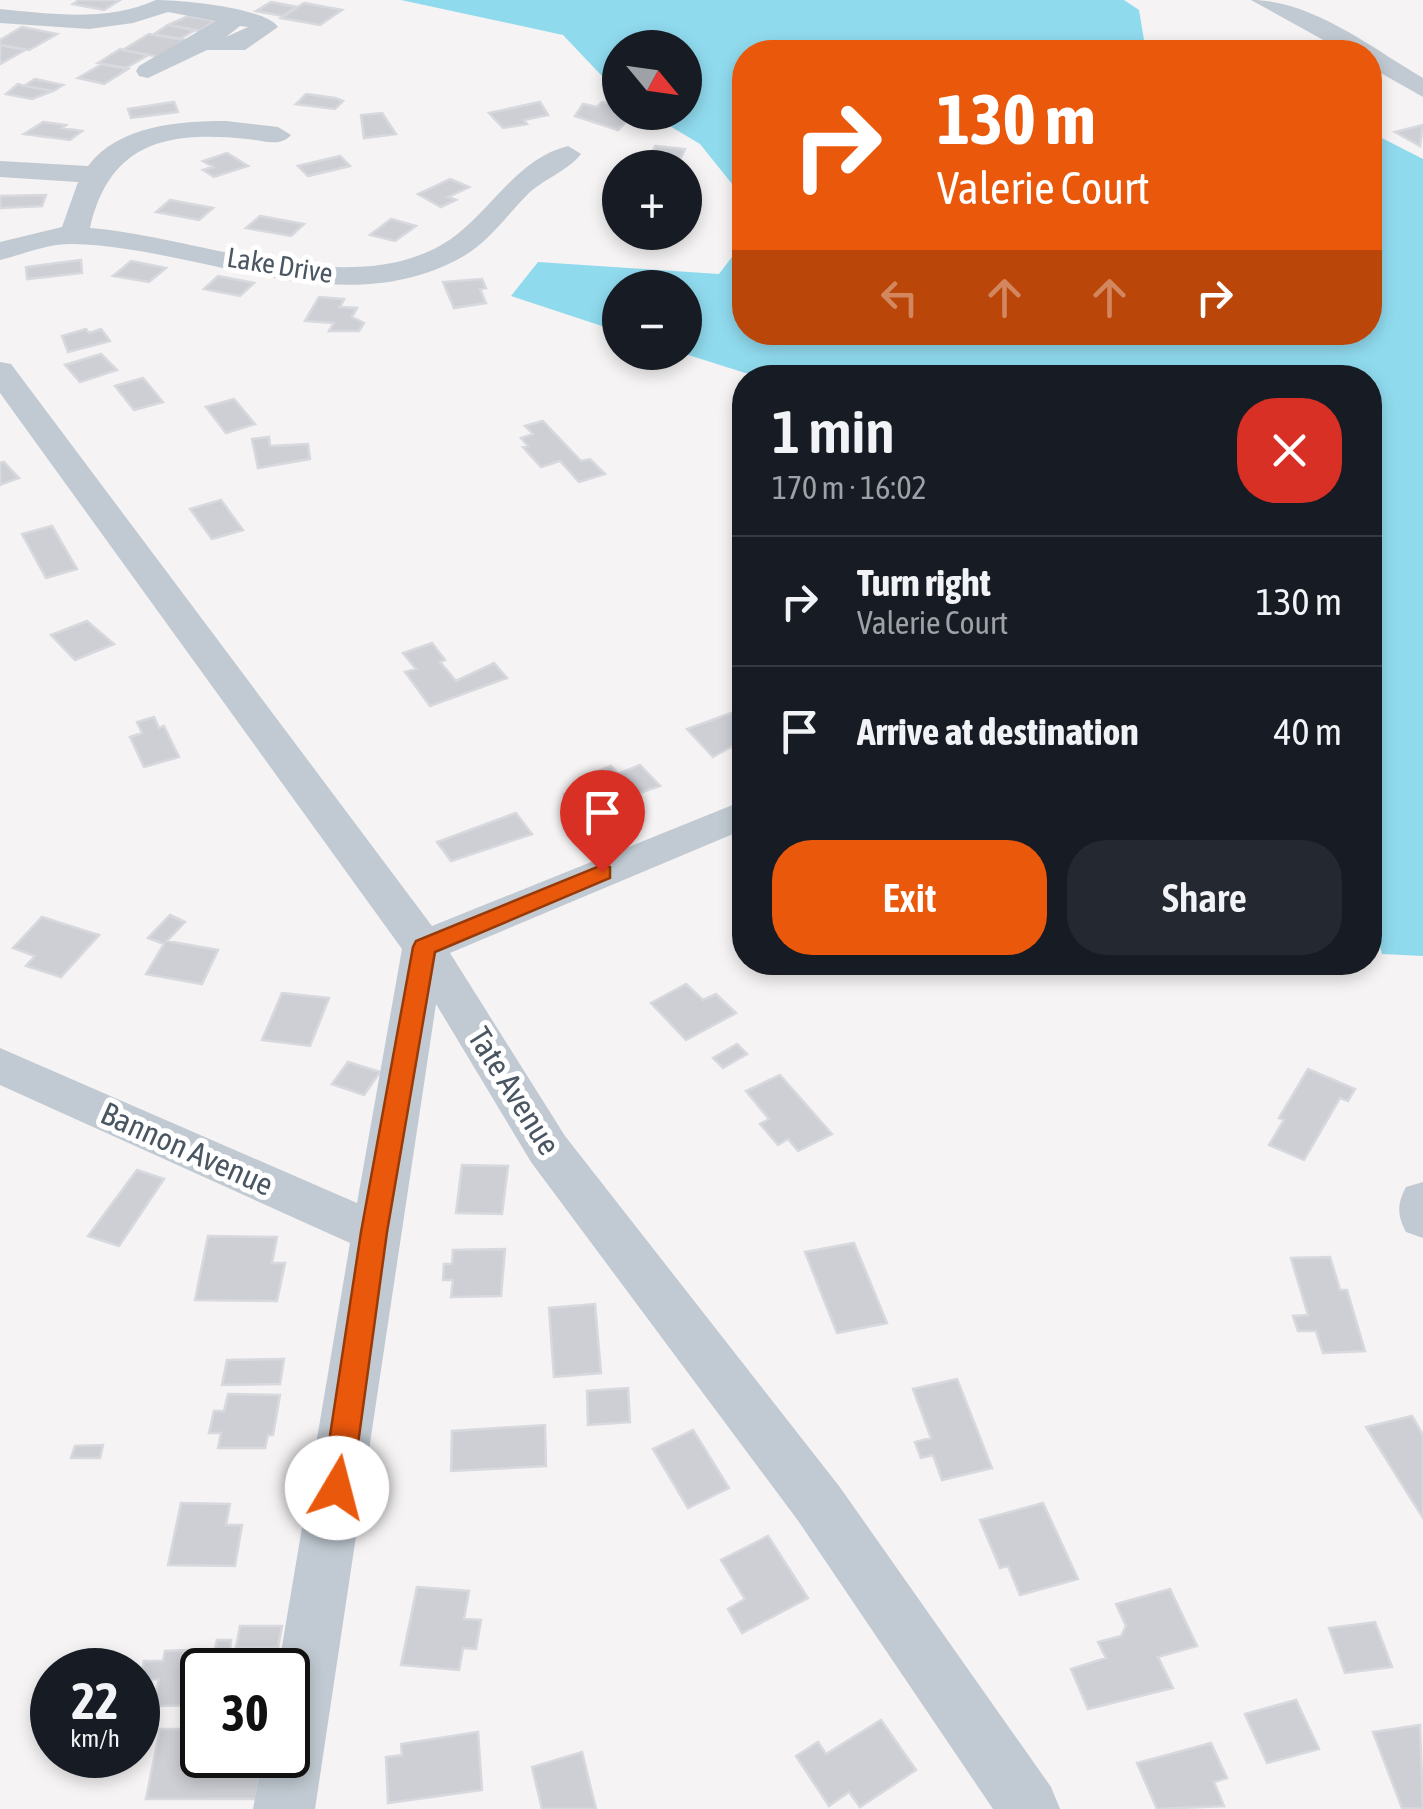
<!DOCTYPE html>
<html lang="en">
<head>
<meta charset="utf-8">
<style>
	body { margin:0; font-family:"Asap Condensed",sans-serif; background:#242831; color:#f1f3f6; height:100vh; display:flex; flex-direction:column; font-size:38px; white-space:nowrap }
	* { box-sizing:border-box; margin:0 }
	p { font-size:32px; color:#9ea1a6 }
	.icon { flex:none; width:55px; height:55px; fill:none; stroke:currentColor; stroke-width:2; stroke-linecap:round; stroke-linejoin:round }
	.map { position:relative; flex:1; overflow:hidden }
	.side { position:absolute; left:732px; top:365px; width:650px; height:610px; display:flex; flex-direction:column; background:#171b24; border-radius:40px; box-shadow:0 5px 15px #0003 }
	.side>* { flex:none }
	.banner { position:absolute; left:732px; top:40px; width:650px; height:305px; border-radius:40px; box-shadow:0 5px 15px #0003; background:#ea580c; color:#fff; overflow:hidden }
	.needle { width:65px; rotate:119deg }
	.tools { position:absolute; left:602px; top:30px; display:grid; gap:20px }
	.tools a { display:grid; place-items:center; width:100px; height:100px; border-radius:50%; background:#171b24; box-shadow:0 5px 15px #0003; font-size:50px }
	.speed { position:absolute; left:30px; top:1648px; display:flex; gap:20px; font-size:50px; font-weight:700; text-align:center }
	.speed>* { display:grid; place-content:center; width:130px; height:130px; border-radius:50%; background:#171b24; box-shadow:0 5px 15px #0003; line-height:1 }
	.speed small { font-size:25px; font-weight:400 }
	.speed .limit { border:5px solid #111; border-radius:15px; background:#fff; color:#111 }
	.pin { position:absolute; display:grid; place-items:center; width:85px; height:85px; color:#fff; margin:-102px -42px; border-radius:50% 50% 50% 0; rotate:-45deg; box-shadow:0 0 10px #0007 }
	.pin .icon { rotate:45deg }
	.me { position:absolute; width:110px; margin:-55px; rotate:8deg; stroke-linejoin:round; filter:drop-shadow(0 0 8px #0008) }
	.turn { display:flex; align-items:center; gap:35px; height:210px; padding:0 40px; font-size:45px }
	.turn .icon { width:130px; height:130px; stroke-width:2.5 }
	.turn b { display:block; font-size:70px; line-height:85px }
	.lanes { display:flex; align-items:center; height:95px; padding:0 40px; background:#0003; justify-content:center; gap:50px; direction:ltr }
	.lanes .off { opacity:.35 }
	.round { display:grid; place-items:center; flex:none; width:105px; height:105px; border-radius:40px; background:#242831 }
	.summary { display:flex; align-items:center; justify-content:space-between; height:170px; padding:0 40px }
	h1 { font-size:60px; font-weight:600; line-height:75px }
	.primary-button { display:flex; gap:20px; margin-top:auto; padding:20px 40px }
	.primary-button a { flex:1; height:115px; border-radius:40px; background:#ea580c; color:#fff; font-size:40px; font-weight:600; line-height:115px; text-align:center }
	.primary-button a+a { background:#242831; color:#f1f3f6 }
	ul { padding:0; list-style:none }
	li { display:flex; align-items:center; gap:30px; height:130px; padding:0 40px; border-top:2px solid #363941 }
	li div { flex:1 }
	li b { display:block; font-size:38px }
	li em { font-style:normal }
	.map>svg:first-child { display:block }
	.water { fill:#90daee }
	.building { fill:#cdcfd5; stroke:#d7d9de; stroke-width:2.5 }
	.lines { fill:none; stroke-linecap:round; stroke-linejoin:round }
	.minor { fill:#c1cad2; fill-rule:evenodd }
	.route { fill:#ea580c; stroke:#983908; stroke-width:2.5 }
	.labels { text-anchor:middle; stroke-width:10; stroke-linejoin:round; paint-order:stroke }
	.far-street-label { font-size:28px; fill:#4a5661; stroke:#fff }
	.street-label { font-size:32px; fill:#4a5661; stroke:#fff }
</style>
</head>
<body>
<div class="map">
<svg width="1423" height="1809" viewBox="0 0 1423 1809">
	<rect width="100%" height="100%" fill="#f5f3f3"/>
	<path class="water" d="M401,0H1124L1139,10L1146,52H745V200L700,144L648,113L685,112V48H620V95L563,35Z
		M1370,132L1423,159V956L1382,954L1370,910V378L758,377L682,353L685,288H620V332L511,296L538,262L719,274L745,240V332H1370Z"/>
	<path class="building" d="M79,0H120L104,10L73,4Z
		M271,2L297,7L283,16L256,11Z
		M304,3L342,10L320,25L281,18Z
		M188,16L215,21L199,31L168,25Z
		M168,25L195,30L180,39L154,34Z
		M22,27L57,34L29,50L0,45V40Z
		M149,34L185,40L159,57L123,50Z
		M0,45L25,50L0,64Z
		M120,49L123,50L148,55L126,68L98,63Z
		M102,64L128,69L104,84L78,78Z
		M35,79L63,85L53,91L24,86Z
		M18,84L24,86L53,91L32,99L6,94Z
		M306,94L335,98L343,101L335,109L296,104Z
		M174,102L178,112L131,118L128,109Z
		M540,102L548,115L524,120L527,124L503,128L489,113Z
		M602,102L620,105V112L634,114L618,130L575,116L583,104L597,107Z
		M382,113L396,134L364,138L361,115Z
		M43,122L66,125L62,128L82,131L70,140L24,134Z
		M1423,125L1420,146L1395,132Z
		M655,146L685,149L679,162L648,160Z
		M227,153L248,166L214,177L203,170L213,167L203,161Z
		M340,156L350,166L308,176L298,166Z
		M450,179L469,187L448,197L456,200L441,207L418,194Z
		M46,195L42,206L0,208V196Z
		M170,200L213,208L199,220L156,212Z
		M260,216L304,224L291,236L246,228Z
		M391,219L416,226L395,241L370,235Z
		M81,260L82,273L27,279L26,267Z
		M131,261L166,268L149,282L113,276Z
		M218,276L254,283L240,296L204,289Z
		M482,279L486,288L480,289L486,303L454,308L443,282Z
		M319,297L344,299L340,307L357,308L352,317L364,323L359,331H329L334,323L305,321Z
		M86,329L89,333L101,329L110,341L68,352L62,336Z
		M101,354L117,370L80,382L65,365Z
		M143,378L163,402L134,410L115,386Z
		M234,399L255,424L226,433L206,407Z
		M543,421L581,461L590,459L605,474L579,482L560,461L541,467L523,447L528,446L521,438L533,434L525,426Z
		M269,437L270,446L308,444L310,459L258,468L252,439Z
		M4,462L19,478L0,485V463Z
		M221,500L243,530L212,539L190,509Z
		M52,526L77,569L46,578L22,534Z
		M87,621L114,644L75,660L51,635Z
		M432,643L445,660L440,662L456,681L494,663L507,678L430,706L405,672L416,669L403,653Z
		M745,708V739L713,757L687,729Z
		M154,717L159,728L164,726L179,757L144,767L130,737L142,733L137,722Z
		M640,765L660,786L581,813L564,794L586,786L580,778L611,766L618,774Z
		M516,813L532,834L451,861L437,842Z
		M170,915L185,922L167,941L218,950L202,984L146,974L164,944L148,938Z
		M42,917L99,935L61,977L26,966L35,956L13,948Z
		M686,984L703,1000L716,994L736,1013L686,1040L651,1003Z
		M282,993L329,998L310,1046L262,1040Z
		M737,1044L747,1054L723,1068L713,1058Z
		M348,1062L380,1072L364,1095L332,1084Z
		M1308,1069L1355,1089L1348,1101L1340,1098L1304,1160L1269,1145L1284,1120L1279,1118Z
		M780,1075L832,1134L798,1151L788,1139L778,1145L760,1124L769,1119L746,1091Z
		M462,1165L508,1166L502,1214L456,1213Z
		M137,1170L164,1179L119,1246L88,1236Z
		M208,1236L277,1237L272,1263H285L277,1301L195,1300Z
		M854,1243L887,1323L837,1333L805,1252Z
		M505,1249L501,1296L451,1297L453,1280H443L444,1264H452L453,1250Z
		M1330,1257L1340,1290H1347L1365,1351L1323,1353L1316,1331H1298L1293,1316L1308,1315L1291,1258Z
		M595,1304L601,1373L554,1377L549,1308Z
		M284,1359L280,1384L222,1385L227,1360Z
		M957,1379L992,1468L942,1480L933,1455L921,1458L915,1442L931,1438L913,1389Z
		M628,1388L630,1422L588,1425L587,1391Z
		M228,1394L280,1395L273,1435H268L265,1448H218L221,1433H209L214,1411H224Z
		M1412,1416L1423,1435V1518L1366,1427Z
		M545,1425L546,1466L451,1471L452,1431Z
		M693,1430L729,1488L688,1508L653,1449Z
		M103,1445L100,1458H71L75,1446Z
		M181,1503L230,1504L226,1525H242L235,1566L168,1565Z
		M1043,1503L1078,1579L1020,1595L1008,1566L1000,1568L980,1520Z
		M768,1536L808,1598L742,1633L728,1609L745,1599L721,1560Z
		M417,1587L469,1591L464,1619L481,1620L476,1649L463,1648L459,1670L401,1665Z
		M1170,1589L1197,1646L1158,1657L1173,1688L1088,1709L1071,1669L1106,1658L1098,1642L1121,1636L1126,1626L1116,1604Z
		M1375,1622L1392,1667L1345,1673L1329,1628Z
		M240,1626H282L278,1647L236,1648Z
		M217,1640H231L230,1651H243L240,1670H202V1705L154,1706L159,1679L141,1680L144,1661H163L165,1651L215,1649Z
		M1296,1700L1319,1749L1267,1763L1245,1714Z
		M881,1720L916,1770L860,1807L849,1792L829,1806L796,1756L818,1742L826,1754Z
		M1420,1725L1423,1809L1402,1808L1373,1732Z
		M160,1729H202V1755H222L221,1762H228L226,1772H260L256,1799H146Z
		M478,1732L482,1790L388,1803L386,1757L402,1755L401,1744Z
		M1211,1743L1227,1778L1214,1782L1224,1806L1157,1809L1137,1763Z
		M582,1752L596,1809H542L532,1767Z"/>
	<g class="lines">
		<path class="minor" d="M156,0C179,0 264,7 278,27L245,50H207L148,78L139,76L136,71L139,66L216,21L168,12L133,23L89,29L0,23V9C51,14 108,22 156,0ZM240,26L248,27L226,37Z
			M1251,0C1312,0 1372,48 1423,78V97L1370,67V52H1345Z
			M226,121L278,127L291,135C280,148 262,140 247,139C167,131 110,142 90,228C194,236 338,298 436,248C486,223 511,160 568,146L581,154C568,171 543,179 527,195C506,216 489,242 462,257C342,325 199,247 74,244C49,243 24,254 0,260V242L62,227L78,182L0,177V161L88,166C119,125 179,121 226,121Z
			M0,362L11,364L432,926L745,800V829L450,953L565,1136L839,1486L1051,1787L1060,1809H993L799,1522L531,1162L436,1004L315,1809H253L263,1755H288V1670H278L350,1243L0,1085V1048L357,1203L402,949L0,393Z
			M1423,1182V1238L1406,1232C1397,1215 1397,1204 1406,1187Z"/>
	</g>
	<path class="route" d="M602,865L610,867V878L435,952L387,1232L352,1488L347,1498L337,1502L327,1498L322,1488L361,1232L413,947L416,941Z"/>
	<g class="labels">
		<g class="far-street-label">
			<text transform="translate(280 265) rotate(9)" y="10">Lake Drive</text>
		</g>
		<g class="street-label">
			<text transform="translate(514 1091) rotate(58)" y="11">Tate Avenue</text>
			<text transform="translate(187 1149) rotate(24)" y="11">Bannon Avenue</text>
		</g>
	</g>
</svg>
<div class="tools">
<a><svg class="needle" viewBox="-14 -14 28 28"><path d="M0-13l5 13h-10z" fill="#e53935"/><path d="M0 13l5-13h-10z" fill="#9ea1a6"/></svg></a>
<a>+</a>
<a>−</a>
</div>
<div class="speed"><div>22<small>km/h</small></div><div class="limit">30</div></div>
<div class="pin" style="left:602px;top:872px;background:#d93025"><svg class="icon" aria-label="arrive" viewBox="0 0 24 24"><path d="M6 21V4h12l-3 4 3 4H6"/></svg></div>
<svg class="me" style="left:337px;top:1488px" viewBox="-20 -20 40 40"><circle r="19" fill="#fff"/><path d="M0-13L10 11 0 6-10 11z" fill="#ea580c"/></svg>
<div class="banner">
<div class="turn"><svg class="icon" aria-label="right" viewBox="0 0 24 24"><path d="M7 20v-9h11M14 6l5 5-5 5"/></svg><div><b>130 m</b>Valerie Court</div></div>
<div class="lanes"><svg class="icon off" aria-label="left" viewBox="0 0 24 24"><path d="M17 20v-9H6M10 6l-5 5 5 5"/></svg><svg class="icon off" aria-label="ahead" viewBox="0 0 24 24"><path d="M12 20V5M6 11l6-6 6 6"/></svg><svg class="icon off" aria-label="ahead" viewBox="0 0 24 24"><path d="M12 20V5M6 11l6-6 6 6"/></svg><svg class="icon" aria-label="right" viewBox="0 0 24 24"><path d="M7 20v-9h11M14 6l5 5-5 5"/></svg></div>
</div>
<section class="side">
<div class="summary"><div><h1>1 min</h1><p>170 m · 16:02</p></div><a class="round" style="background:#d93025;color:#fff"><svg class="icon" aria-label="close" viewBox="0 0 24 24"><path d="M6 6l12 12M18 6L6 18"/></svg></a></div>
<ul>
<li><svg class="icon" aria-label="right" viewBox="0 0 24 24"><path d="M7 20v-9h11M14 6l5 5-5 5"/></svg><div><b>Turn right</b><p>Valerie Court</p></div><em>130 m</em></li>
<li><svg class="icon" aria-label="arrive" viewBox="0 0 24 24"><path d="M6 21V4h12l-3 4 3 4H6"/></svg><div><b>Arrive at destination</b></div><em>40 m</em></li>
</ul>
<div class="primary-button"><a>Exit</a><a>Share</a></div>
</section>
</div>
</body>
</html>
